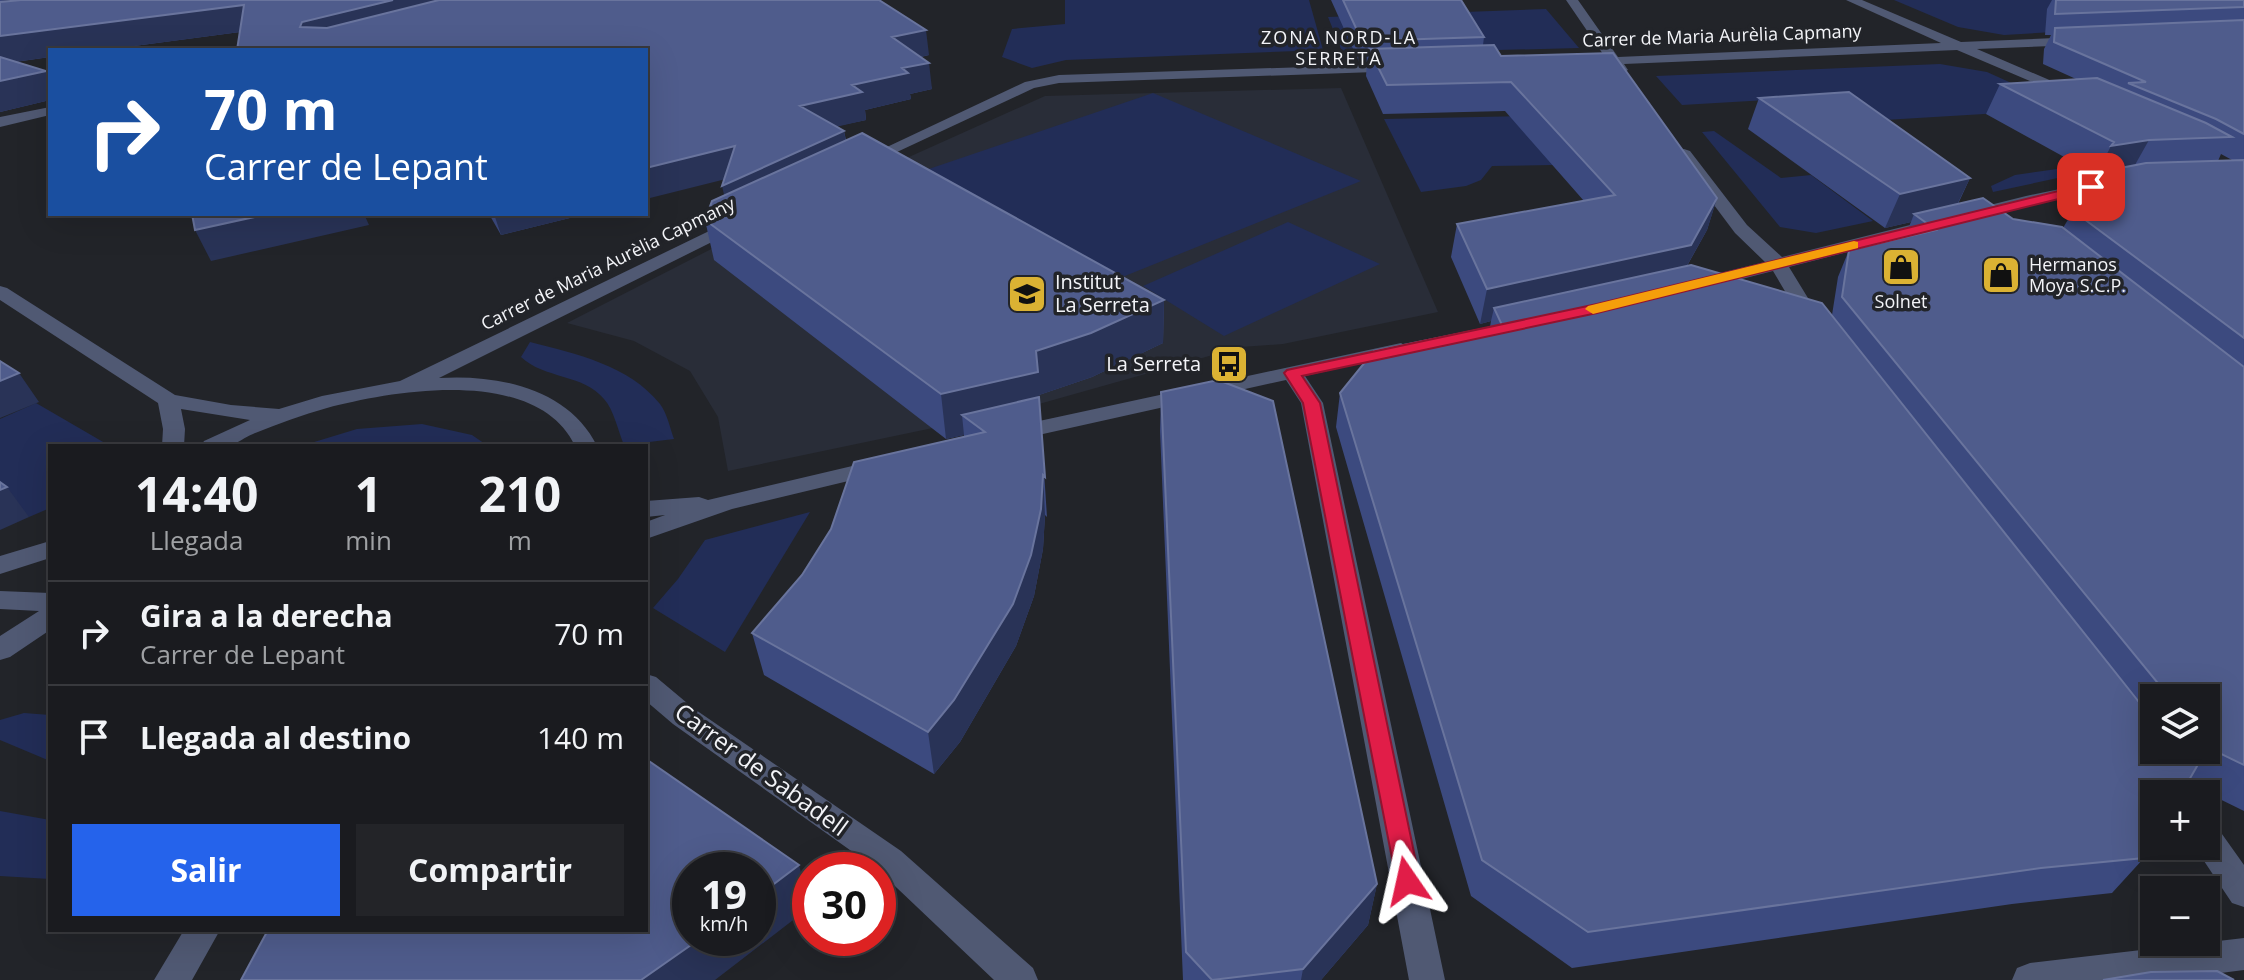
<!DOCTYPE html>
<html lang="es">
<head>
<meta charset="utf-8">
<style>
	body { margin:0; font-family:"Open Sans",sans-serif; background:#232428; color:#f1f3f6; height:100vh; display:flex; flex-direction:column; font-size:30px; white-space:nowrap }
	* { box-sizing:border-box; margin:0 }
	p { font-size:26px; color:#9fa1a4 }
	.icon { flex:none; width:44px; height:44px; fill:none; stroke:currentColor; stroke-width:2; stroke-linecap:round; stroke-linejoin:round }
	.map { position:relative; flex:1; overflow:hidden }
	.details { position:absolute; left:48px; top:444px; width:600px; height:488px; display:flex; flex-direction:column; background:#1a1b1f; border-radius:0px; box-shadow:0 8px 32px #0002,0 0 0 2px #38393d }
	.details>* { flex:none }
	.banner { position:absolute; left:48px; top:48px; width:600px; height:168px; border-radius:0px; box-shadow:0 8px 32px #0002,0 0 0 2px #38393d; background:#1a4fa0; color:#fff; overflow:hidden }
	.fabs { position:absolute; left:2140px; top:684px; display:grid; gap:16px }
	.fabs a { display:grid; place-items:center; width:80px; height:80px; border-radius:0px; background:#1a1b1f; box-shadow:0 8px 32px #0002,0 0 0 2px #38393d; font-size:40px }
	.speed { position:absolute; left:672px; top:852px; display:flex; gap:16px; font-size:40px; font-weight:700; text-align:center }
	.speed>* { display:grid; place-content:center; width:104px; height:104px; border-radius:50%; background:#1a1b1f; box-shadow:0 8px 32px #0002,0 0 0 2px #38393d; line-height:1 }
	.speed small { font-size:20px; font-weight:400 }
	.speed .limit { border:12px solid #d22; background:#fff; color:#111 }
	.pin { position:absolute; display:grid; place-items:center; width:68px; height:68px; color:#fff; margin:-34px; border-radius:16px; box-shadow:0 4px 12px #0006 }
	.me { position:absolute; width:88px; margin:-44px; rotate:349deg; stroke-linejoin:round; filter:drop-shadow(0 0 6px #0008) }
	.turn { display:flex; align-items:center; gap:28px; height:168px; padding:0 24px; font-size:36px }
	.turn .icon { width:104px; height:104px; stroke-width:2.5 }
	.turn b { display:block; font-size:56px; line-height:68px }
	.eta { display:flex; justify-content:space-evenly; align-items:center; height:136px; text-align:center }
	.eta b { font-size:48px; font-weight:700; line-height:56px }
	.primary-button { display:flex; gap:16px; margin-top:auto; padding:16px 24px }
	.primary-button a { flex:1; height:92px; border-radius:0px; background:#2563eb; color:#fff; font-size:32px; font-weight:700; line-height:92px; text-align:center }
	.primary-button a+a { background:#232428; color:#f1f3f6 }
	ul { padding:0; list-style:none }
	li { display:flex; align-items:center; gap:24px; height:104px; padding:0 24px; border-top:2px solid #38393d }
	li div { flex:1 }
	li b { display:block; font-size:30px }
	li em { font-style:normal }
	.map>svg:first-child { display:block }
	.built { fill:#292d38 }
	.green { fill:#222d57 }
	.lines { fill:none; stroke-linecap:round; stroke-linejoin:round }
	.street { fill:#505973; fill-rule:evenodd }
	.wall { fill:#3c4a7f; fill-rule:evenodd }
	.shaded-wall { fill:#293357 }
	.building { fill:#4f5c8c; stroke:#69749d; stroke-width:2 }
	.route { fill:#e11d48; stroke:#92132f; stroke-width:2 }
	.slow { fill:#f59e0b }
	.labels { text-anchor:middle; stroke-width:7; stroke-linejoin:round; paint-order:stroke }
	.far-street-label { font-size:18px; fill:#f3f4f8; stroke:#222429 }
	.far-neighbourhood-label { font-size:18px; letter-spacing:2px; fill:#f3f4f8; stroke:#222429 }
	.far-poi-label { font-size:18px; fill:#f3f4f8; stroke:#222429; text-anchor:start }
	.poi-label { font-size:20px; fill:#f3f4f8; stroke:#222429; text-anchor:start }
	.near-street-label { font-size:24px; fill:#f3f4f8; stroke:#222429 }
</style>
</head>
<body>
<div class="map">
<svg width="2244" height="980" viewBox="0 0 2244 980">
	<rect width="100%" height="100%" fill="#222429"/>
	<path class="built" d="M1341,88L1438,312L1283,344L1241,347L1014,411L728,471L718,417L690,371L634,341L567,323L762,223L1045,96Z"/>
	<path class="green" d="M1065,0H1309L1323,50L1066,60L1032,68L1002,57L1012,29L1065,24Z
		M1894,0H2139L2070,31L2004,35L1958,27Z
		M1546,9L1579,48L1343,54L1328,17Z
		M1940,64L1987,72L2069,109L1818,124L1784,99L1682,105L1656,76Z
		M1153,93L1361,181L1105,284L917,173Z
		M1625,114L1553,165L1492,166L1481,180L1466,186L1421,192L1384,119Z
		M1714,131L1781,178L1811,175L1873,221L1816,233L1780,227L1702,132Z
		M2057,169L2081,173L1993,192L1991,186L2015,175Z
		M1288,222L1380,264L1224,336L1143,286Z
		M530,342C576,354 629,365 660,404C667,413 670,428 674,439L624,445C618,431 614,410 604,399C584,374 544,379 521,357Z
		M36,403L110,446H50V508L29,517L0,495V419Z
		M422,424L472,435L488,446H301L357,429Z
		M810,512L725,652L653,608L678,579L705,540Z
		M24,713L50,715V761L0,740V720Z
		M0,811L50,820V879L0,876Z"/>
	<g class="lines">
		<path class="street" d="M1566,0H1578L1618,57L1941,43L1846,0H1862L1961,42L2078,37L2085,41L2078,45L1977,49L2075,91V97L2070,98L1957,50L1624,64L1628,70L1621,74L1611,65H1582V59L1605,57Z
			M1398,64L1403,65V71L1059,83L1034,88L867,166H855L853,163L1025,82L1059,75Z
			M50,107V115L0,127V117Z
			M1684,149L1690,151L1747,225L1782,257L2026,196L2118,177L2126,182L2124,185L2027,206L1789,267L1822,321L1812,327L1805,325L1773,271L1699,290L1692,288L1690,284L1692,280L1765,262L1735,233L1678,157V151Z
			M738,217L747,222L744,226L439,378C498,374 569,389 597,446H575C537,366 395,390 327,408C302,415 277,424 253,434C245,437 238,443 231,445C222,448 210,446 201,446L204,441L250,420L181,409L185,429L184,446H162L163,429L158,403L0,300V286L7,288L175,395L231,405L279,409L322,396L400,381Z
			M1401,343L1411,349L1408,353L1305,376L1323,403L1445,980H1409L1301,403L1286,380L1011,441L1003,439L1000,434L1003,429L1011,427Z
			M882,459L890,461L894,466L890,471L732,509L646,539V522L665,515L646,517V501L699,497L708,500Z
			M50,541V558L0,574V556Z
			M0,591L50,593V630L10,657L0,660V636L39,611L0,609Z
			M646,674L656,677L693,708L901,851L1033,968L1038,980H994L878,870L673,724L646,701Z
			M2206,823L2217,827L2244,865V907L2232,903L2194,846H2206Z
			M184,930H220L192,980H154Z
			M2244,938V970L2166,980H2012L2017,968L2030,963Z"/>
	</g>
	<path class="wall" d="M0,0L929,55L921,57L932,89L910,94L911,99L865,110L866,120L837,126L844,131L846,140L1164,300L1163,343L1092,377L1039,395L1047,517L1045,515L1043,549L1034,596L1016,646L960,742L934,774L764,675L752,633L964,437V435L946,439L714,260L705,220L724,195V180L646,50L240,32L104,50H50V57L15,62L50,79V100L0,112Z
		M1331,0H1461L1484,37L1483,45L1501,56L1717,198L1707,230L1687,266L1832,315L1838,277L1849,250L1904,237L1911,222L1885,228L1748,129L1759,98L1970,178L1958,204L2013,219L2063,228L2095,174L1986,114L2000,84L2076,79L2043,64L2044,49L2051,35H2045L2047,9L2052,0H2244V811L2187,783L2144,858L2112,893L2012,904L1572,968L1471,896L1336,427L1340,393L1490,327L1491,321L1480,324L1451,257L1457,224L1584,201L1505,111L1383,114L1366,76L1367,62H1359ZM2221,154L2232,160L2218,161ZM2154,698H2206V750H2154Z
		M489,214H586L501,235Z
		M1161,392L1377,884L1368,925L1321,980H1183L1160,431Z"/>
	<path class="shaded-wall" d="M393,0H496L312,47L300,27L302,22Z
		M244,5L255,30L104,50H50V57L0,64V36Z
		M926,30L929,55L895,62L892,37Z
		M929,63L932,89L910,94L911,99L865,110L866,120L805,134L800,106L852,85L902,68Z
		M46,71L50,79V100L0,112V81Z
		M844,131L849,159L729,216L722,186Z
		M2149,140L2131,172L2094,179L2111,146Z
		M735,146L742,175L646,199V168Z
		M1970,178L1954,211L1914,214L1911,222L1885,228L1900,194Z
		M1717,198L1707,230L1680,278L1494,308L1491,321L1480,324L1487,289Z
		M268,214H364L369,225L211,261L195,230Z
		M494,214H586L501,235Z
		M1164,300L1163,343L1092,377L1039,395L1040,416L962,415L964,435L946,439L941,394L1036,351Z
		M19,373L39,402L0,418V381Z
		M1043,475L1045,515L1043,549L1034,596L1016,646L960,742L934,774L928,732Z
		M7,487L29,517L0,530V490Z
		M799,865L810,907L715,980H641L701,938H758V896Z
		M1377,884L1368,925L1321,980H1301L1303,969Z"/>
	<path class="building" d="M21,0H393L302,22L300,27L327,28L439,0H879L926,30L892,37L929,63L902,68L908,73L852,85L862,92L800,106L844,131L722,186L735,146L646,168V50H237L244,5L0,36V2Z
		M1343,0H1461L1484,37L1362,41Z
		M2056,0H2244V7L2055,14Z
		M2244,20V134L2216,119L2128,83L2146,82L2054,42L2055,28Z
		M1494,45L1501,56L1613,53L1717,198L1691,245L1487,289L1457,224L1615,195L1511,82L1387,85L1369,49Z
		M0,57L46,71L0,81Z
		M2097,78L2206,123L2232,137L2149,140L2111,146L2114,142L2000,84Z
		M1849,92L1970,178L1900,194L1759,98Z
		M862,133L1164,300L1091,333L1036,351L1038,372L941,394L705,220L712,201Z
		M2244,160V338L2072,210L2095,173L2146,163Z
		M1983,198L2013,219L2062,227L2244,367V765L2213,750L2206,742V698H2170L1842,297L1849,250L1936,230L1914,214Z
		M192,214H268L195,230Z
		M1691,265L1822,303L2154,721V750H2177L2185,760L2200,761L2181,794H2154V840L2144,858L2041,868L1588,932L1482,860L1340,393L1374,351L1502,325L1494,308Z
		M0,361L19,373L0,381Z
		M1218,380L1273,401L1377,884L1303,969L1212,980L1186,952L1161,392Z
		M1039,397L1045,477L1043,475L1041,509L1031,555L1013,604L954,700L928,732L752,633L802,575L831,529L854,462L985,432L962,415Z
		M0,482L7,487L0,490Z
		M646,759L799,865L758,896V870H690V938H701L641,980H241L268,930H646Z
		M2217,971L2234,980H2103L2151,972Z"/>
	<path class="route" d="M2091,183L2095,185V190L1597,313L1302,376L1320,403L1420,881L1416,889L1407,892L1398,889L1303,403L1284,373L1287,370L1597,304Z"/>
	<path class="slow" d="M1854,241L1858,242V248L1593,314L1585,309L1588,306Z"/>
	<defs>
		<g id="shop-square" transform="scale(2)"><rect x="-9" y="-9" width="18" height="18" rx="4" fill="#dbb233" stroke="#222429"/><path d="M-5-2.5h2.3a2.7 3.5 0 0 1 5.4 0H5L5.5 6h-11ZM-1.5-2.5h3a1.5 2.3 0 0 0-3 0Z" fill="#111"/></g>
		<g id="school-square" transform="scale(2)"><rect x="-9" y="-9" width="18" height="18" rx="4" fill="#dbb233" stroke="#222429"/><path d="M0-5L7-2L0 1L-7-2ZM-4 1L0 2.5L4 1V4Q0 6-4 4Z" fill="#111"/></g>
		<g id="bus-square" transform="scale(2)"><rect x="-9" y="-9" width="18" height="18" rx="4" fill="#dbb233" stroke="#222429"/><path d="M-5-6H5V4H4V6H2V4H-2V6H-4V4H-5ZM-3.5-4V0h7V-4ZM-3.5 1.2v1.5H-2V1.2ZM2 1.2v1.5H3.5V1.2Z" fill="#111"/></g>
	</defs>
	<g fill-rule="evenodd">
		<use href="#shop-square" x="1901" y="267"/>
		<use href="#shop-square" x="2001" y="275"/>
		<use href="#school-square" x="1027" y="294"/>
		<use href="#bus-square" x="1229" y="364"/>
	</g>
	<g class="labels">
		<g class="far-street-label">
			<text transform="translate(1722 36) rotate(-2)" y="6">Carrer de Maria Aurèlia Capmany</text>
			<text transform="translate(608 264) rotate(-26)" y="6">Carrer de Maria Aurèlia Capmany</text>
		</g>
		<g class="far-neighbourhood-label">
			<text x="1339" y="44">ZONA NORD-LA<tspan x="1339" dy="21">SERRETA</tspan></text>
		</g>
		<g class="far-poi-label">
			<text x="2029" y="271">Hermanos<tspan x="2029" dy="21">Moya S.C.P.</tspan></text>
			<text x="1901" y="308" text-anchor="middle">Solnet</text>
		</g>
		<g class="poi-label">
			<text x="1055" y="289">Institut<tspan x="1055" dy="23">La Serreta</tspan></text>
			<text x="1201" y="371" text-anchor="end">La Serreta</text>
		</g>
		<g class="near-street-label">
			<text transform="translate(761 770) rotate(36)" y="8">Carrer de Sabadell</text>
		</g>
	</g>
</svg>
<div class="fabs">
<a><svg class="icon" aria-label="layers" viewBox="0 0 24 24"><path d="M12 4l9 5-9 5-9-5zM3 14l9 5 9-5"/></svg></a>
<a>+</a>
<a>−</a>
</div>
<div class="speed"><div>19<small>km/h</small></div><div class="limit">30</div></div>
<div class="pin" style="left:2091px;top:187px;background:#d93025"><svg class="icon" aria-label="arrive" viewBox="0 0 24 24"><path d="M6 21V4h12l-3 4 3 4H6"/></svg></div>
<svg class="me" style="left:1407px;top:881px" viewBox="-20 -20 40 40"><path d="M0-17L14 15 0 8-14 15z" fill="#e11d48" stroke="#fff" stroke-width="4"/></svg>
<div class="banner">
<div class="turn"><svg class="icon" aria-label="right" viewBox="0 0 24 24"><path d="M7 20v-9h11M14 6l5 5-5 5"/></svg><div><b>70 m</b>Carrer de Lepant</div></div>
</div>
<section class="details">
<div class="eta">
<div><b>14:40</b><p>Llegada</p></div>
<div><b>1</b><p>min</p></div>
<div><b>210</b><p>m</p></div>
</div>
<ul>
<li><svg class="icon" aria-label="right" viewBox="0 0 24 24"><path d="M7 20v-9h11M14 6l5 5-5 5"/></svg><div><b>Gira a la derecha</b><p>Carrer de Lepant</p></div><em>70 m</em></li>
<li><svg class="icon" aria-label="arrive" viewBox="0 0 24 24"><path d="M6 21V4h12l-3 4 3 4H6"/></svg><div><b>Llegada al destino</b></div><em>140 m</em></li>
</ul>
<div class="primary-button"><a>Salir</a><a>Compartir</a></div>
</section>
</div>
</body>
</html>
